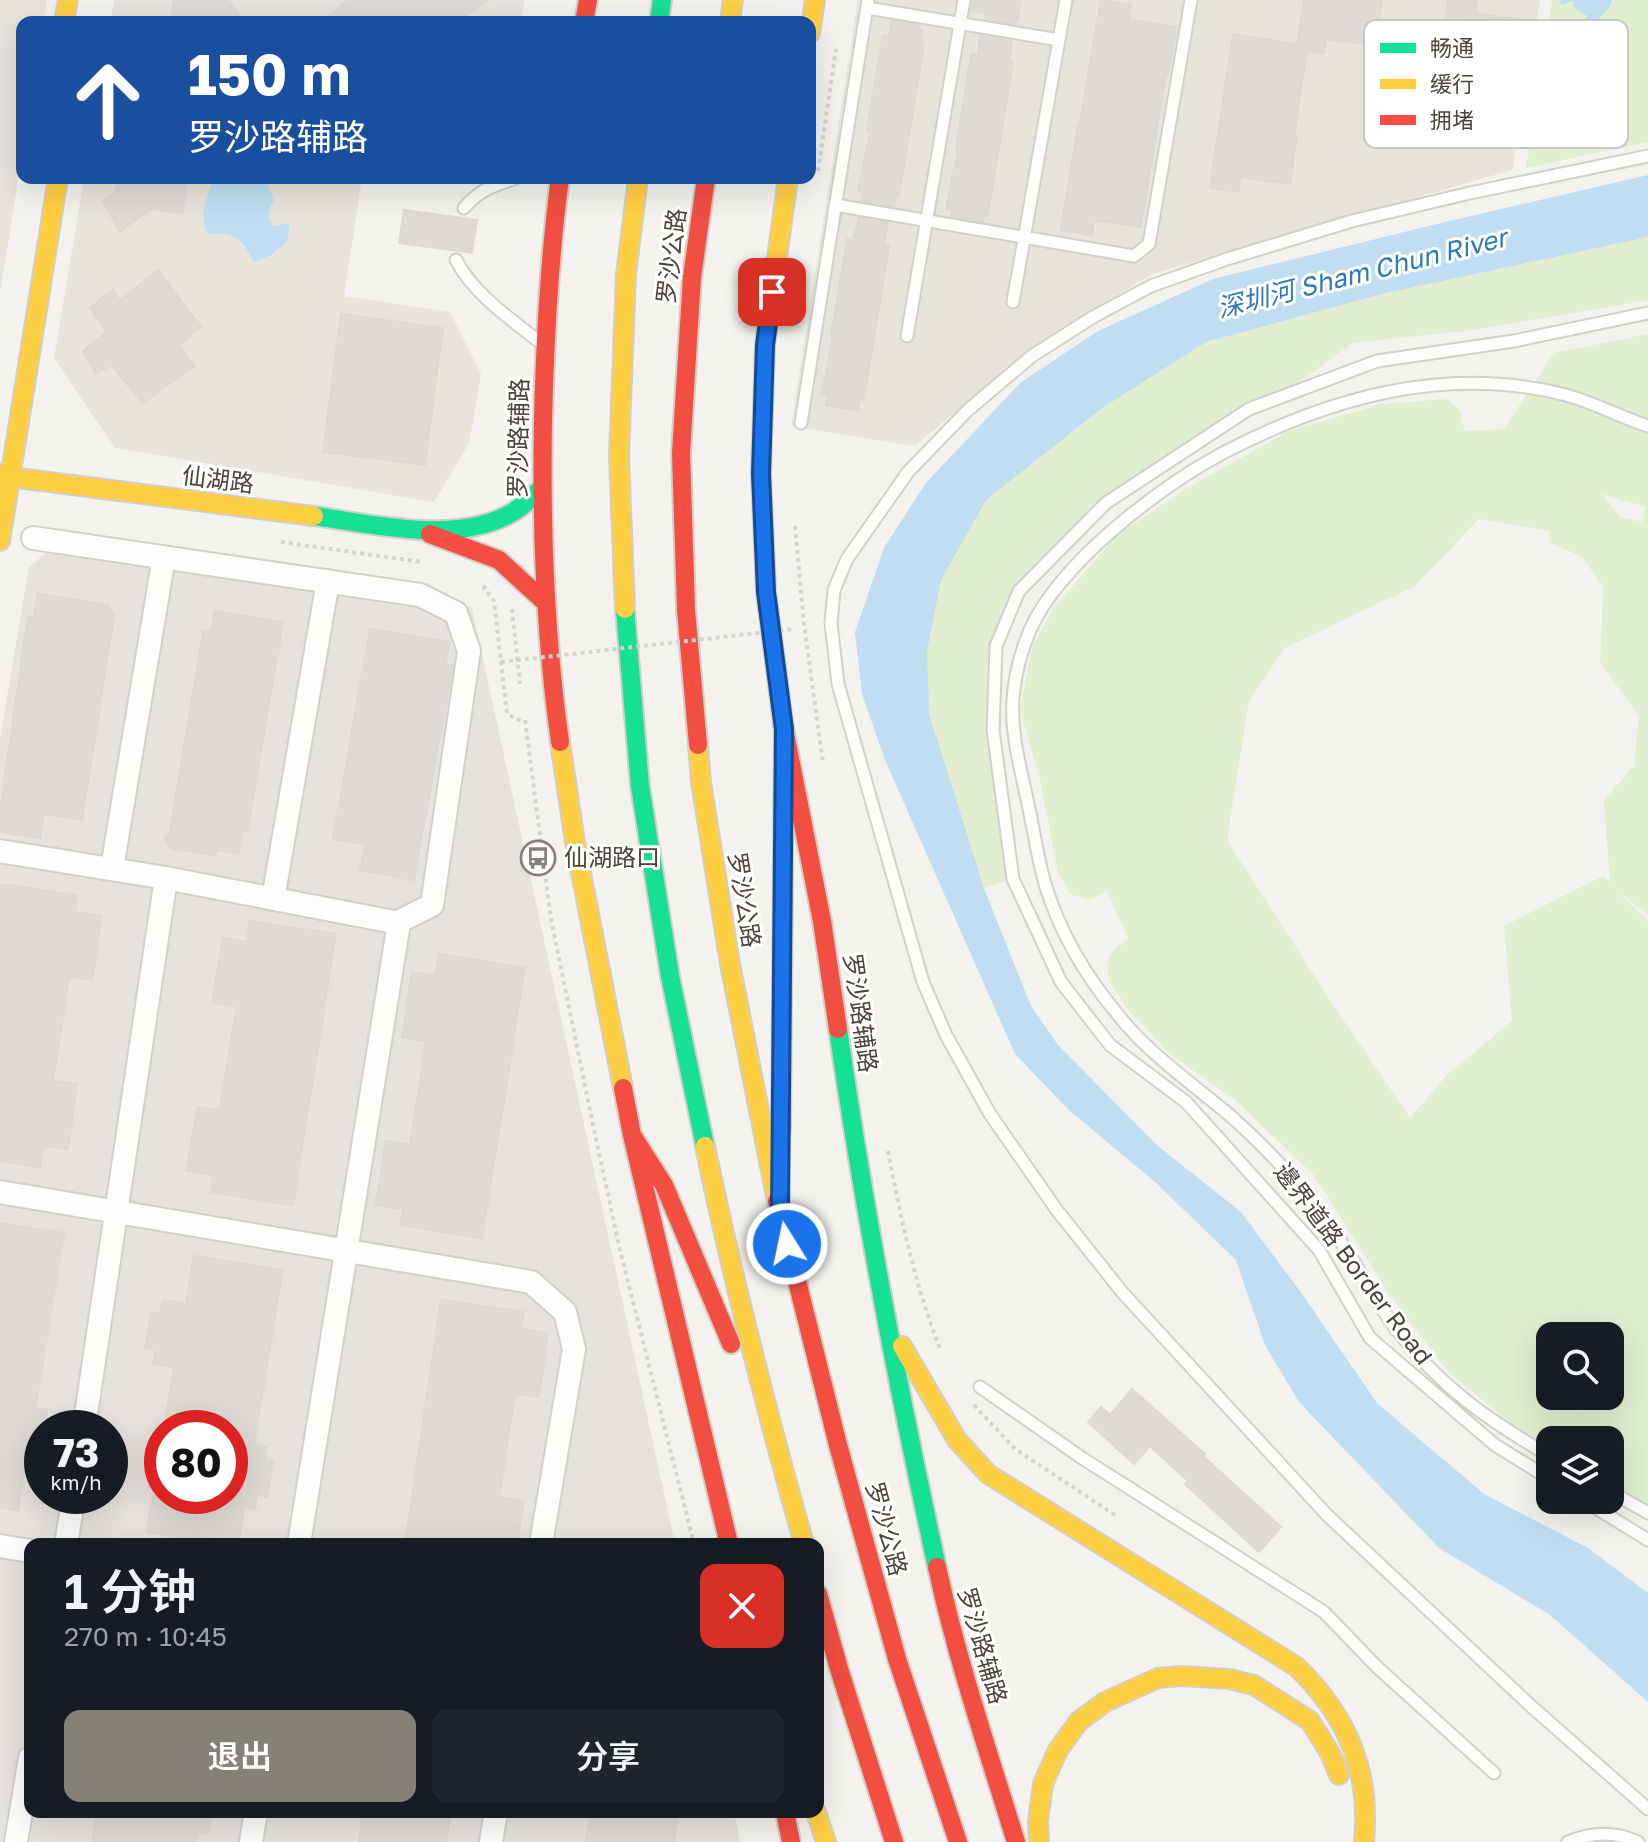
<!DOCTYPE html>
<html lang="zh">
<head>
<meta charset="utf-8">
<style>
	body { margin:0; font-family:"Golos Text","Noto Sans SC",sans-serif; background:#20242c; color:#f1f3f6; height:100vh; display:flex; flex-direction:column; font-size:30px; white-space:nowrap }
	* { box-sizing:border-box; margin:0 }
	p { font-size:26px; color:#9ea1a6 }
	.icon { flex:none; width:44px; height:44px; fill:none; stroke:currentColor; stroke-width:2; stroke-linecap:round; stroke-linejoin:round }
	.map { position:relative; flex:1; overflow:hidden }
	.sheet { position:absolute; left:24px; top:1538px; width:800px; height:280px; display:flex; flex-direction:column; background:#171b24; border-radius:16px; box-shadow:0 8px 32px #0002 }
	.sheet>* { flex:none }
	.guide { position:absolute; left:16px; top:16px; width:800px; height:168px; border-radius:16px; box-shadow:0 8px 32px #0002; background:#1a4fa0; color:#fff; overflow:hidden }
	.tools { position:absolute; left:1536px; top:1322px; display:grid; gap:16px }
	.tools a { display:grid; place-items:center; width:88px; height:88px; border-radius:16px; background:#171b24; box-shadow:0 8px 32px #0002; font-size:40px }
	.speed { position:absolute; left:24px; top:1410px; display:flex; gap:16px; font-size:40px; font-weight:700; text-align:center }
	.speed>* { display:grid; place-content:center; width:104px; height:104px; border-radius:50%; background:#171b24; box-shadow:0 8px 32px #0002; line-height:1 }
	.speed small { font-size:20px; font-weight:400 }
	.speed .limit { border:12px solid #d22; background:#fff; color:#111 }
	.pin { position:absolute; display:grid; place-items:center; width:68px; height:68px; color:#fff; margin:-34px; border-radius:16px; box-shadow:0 4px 12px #0006 }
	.me { position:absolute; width:88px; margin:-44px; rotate:350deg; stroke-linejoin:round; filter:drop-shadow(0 0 6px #0008) }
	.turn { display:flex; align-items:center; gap:28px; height:168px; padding:0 40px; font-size:36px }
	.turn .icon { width:104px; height:104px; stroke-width:2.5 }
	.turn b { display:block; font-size:56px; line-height:68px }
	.round { display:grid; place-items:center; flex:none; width:84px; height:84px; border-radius:16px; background:#20242c }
	.headline { display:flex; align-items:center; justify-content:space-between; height:136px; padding:0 40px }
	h1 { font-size:48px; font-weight:600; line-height:60px }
	.action { display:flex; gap:16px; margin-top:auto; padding:16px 40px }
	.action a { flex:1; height:92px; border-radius:16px; background:#868178; color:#fff; font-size:32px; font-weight:600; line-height:92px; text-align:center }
	.action a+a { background:#20242c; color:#f1f3f6 }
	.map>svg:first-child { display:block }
	.residential { fill:#e7e4dc }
	.industrial { fill:#e6e2de; fill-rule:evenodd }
	.green { fill:#e1eecf; fill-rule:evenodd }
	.water { fill:#c0ddf1 }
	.building { fill:#dedbd6; stroke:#dcd9d4; stroke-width:2 }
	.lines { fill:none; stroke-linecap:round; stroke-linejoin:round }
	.lane-casing { stroke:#d2d0cb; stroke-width:15 }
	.street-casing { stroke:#d2d0cb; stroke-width:26 }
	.fast-casing { stroke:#d3cfc5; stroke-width:22 }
	.slow-casing { stroke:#d3cfc5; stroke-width:22 }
	.jam-casing { stroke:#d3cfc5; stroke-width:22 }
	.path { stroke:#d3d2cc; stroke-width:4; stroke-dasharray:4 4; stroke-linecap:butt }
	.lane { stroke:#fdfdfc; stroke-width:11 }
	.street { stroke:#fdfdfc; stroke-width:22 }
	.fast { stroke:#16e098; stroke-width:18 }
	.slow { stroke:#ffcf43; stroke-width:18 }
	.jam { stroke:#f24e42; stroke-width:18 }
	.path-bridge { stroke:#d3d2cc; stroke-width:4; stroke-dasharray:4 4; stroke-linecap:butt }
	.route-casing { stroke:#114b97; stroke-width:20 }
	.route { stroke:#1a73e8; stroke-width:14 }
	.labels { text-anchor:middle; stroke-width:6; stroke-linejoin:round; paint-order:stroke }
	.street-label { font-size:24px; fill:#4b4439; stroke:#fff }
	.poi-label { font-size:24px; fill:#4b4439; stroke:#fff; text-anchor:start }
	.water-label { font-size:26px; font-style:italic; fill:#2e7ab2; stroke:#fff }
	.key { fill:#fff; stroke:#c9c7c4; stroke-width:2 }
	.key-label { font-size:22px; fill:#4b4439 }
</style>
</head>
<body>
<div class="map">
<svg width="1648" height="1842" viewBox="0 0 1648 1842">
	<rect width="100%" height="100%" fill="#f4f2ee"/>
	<path class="residential" d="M0,0H47L43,22H22V155L0,293Z
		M114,0H525L521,22H110Z
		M858,0H1540L1512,170L1152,274L1027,351L915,446L791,426Z
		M84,178H362L344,296L450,312L481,374L469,443L434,502L115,448L54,358Z"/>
	<path class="industrial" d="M73,531L427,583L472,608L675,1544H30V1812H734L740,1842H0V738L29,567ZM42,1428H110V1496H42ZM162,1428H230V1496H162Z"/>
	<path class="green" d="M1552,0H1648V142L1526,168Z
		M1648,205V300L1474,330L1353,343L1274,400L1106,503L1014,602L995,667V749L1013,879L967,893L889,603L966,478L1192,315Z
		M1648,334V915L1619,892L1648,921V1506L1610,1480V1440H1550V1446L1512,1424L1449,1373L1390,1295L1313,1174L1235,1100L1170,1054L1129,1011L1110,983L1107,965L1112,952L1128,938L1107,891L1090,900L1070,894L1058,872L1039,776L1020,710L1032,647L1053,609L1116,536L1185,489L1289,431L1381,404L1448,399L1459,410L1465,431L1504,429L1554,353ZM1602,494L1646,507L1642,522L1620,517ZM1479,519L1551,531L1548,542L1582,557L1603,587L1600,663L1639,716L1634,766L1604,800L1610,882L1603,876L1504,926L1512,1021L1447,1075L1410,1118L1328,997L1227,840L1249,701L1285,648L1415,586ZM1550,1336H1610V1396H1550Z"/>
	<path class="water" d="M1560,0H1612L1609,9L1590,26L1583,24L1587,16L1573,7V1L1561,5Z
		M1648,175V237L1381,294L1206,342L1102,408L986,500L941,580L927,651L929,714L985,891L1031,1006L1058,1045L1158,1146L1241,1212L1300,1291L1377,1403L1484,1494L1588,1548L1648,1593V1702L1550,1615L1439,1548L1299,1402L1265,1345L1236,1260L1156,1183L1069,1110L1015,1054L885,760L862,694L855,632L884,548L925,484L1020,383L1098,331L1213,279L1445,222Z
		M213,178H265L274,200C268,210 266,216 273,226L289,223L288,241L271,255L254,262C241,238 238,233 210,234L205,230L203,212Z"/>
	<path class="building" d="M174,0H228L244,22H171Z
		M348,0H488L457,22H321Z
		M972,0H1021L1017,20L1015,19L1014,24L984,19L985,13L971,10Z
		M1101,0L1131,5L1129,20L1176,27L1168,75H1166L1141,227L1094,220L1092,235L1061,230L1078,123H1080Z
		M1304,0H1382L1376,46L1326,39L1324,54L1307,51L1294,136H1297L1290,184L1241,177L1238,192L1210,188L1233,34L1297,44Z
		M1448,0H1477L1476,13L1522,20L1515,68L1466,61L1464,76L1436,72Z
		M892,21L919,25L918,29L922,30L920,42L924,43L899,196H896L894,206L862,201L863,192L858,190L870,133L867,131L883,36H889Z
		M980,36L1012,41L1009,61H1013L991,197L988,215L984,214L983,222L951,216L952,210L946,209L958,151L956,150L971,54L978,55Z
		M122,178H188L182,213L152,209L120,231L103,202L115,192L114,188L121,184Z
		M404,210L477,220L472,253L399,243Z
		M859,218L888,223L884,246H889L867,382L863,400H860L858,411L826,405L828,395L822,394L833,336L831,335L847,239L853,240Z
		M158,270L201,327L179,345L194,366L143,403L111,365L96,374L83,351L107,332L90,308L113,289L119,301Z
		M341,314L443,328L425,465L323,452Z
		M38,594L108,605L114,616L82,820L44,814L40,838L0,832V811L28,616L34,617Z
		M215,611L283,622L279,641L280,642L247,831H242L238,853L217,850L216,855L171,849L165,838L169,835L203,631L211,632Z
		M370,629L450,642L445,665L453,666L452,670L414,880L360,870L365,844L333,839Z
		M0,884L77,895L75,912L102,916L92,980L69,977L53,1081L77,1084L68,1149L44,1146L40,1167L0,1161Z
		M250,921L336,934L293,1205L211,1192L213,1175L186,1171L197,1107L220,1110L237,1006L212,1003L223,938L247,942Z
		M439,954L525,968L482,1238L400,1225L403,1209L376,1205L386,1141L410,1145L426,1041L402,1037L412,972L436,976Z
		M0,1223L64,1233L35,1408L47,1410L44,1428H42V1459H37L35,1472L24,1471L18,1510L0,1507Z
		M194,1256L283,1270L254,1445L267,1447L264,1460L273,1461L267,1497L257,1495L255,1509L244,1507L238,1544H222L147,1532L153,1496H230V1428H164L174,1367L153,1364L155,1349L145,1348L151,1312L160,1314L163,1300L186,1304Z
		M441,1300L524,1312L521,1329L548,1333L539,1397L515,1394L499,1497L524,1501L517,1544H405Z
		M1132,1389L1205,1454L1203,1456L1281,1527L1259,1552L1185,1484L1188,1481L1150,1446L1134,1464L1088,1422L1101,1407L1110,1415Z
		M97,1812H212L208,1834L198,1832L196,1842H92Z
		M363,1812H451L446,1842H359Z
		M591,1812H679L674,1842H586Z"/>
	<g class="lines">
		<g class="lane-casing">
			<path id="lane" d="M867,8L1059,40
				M1648,156L1470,193L1352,221L1227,259L1151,286L1093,317L1032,356L968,410L908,472L847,559L834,590L831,623L838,684L923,982L946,1035L990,1114L1056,1209L1122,1292L1327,1515L1532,1707L1648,1809
				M835,205L1134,256L1149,244L1191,0
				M464,208C480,189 493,186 516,178
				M456,260C474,294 508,317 537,340
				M1013,302L1066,0
				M907,336L964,0
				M801,423L868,0
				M980,1387L1082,1458L1324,1612L1377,1667L1494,1773
				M1550,1456C1488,1420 1440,1387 1396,1329C1378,1305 1365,1279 1349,1254C1332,1227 1313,1201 1292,1177C1268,1151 1244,1126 1216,1104C1182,1076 1147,1051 1119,1016C1087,978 1061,935 1046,887C1039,865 1036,842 1031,819C1024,780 1010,738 1013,698C1015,675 1021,651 1030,630C1060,563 1157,489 1221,454C1328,398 1446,364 1566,395C1595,403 1620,417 1648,426
				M1550,1479L1495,1445L1370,1338L1319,1250L1186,1102L1110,1045L1061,982L1013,879L993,730L996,646L1019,591L1106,503L1249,409L1377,361L1514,341L1648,313
				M1610,1491L1648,1513
				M1583,1500L1648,1540
				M1568,1842C1592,1832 1614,1831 1638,1842"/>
		</g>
		<g class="street-casing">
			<path id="street" d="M0,851L166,878L399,923L402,920L432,905L469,651L456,613L420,595L33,538
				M112,868L164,557
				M273,899L328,581
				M0,1192L531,1282L565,1312L574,1349L541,1544
				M84,1428L166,878
				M66,1544L74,1496
				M299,1544L399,923
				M0,1546L30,1551
				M16,1842L30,1758
				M251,1842L256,1812
				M491,1842L496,1812"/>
		</g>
		<g class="fast-casing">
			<path id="fast" d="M659,22L662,0
				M314,516C373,524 453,544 508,515C522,508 531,498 542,488
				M625,609L640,786L670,976L705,1146
				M838,1029C864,1210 898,1389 937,1567"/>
		</g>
		<g class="slow-casing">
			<path id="slow" d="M64,22L68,0
				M730,22L733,0
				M810,33L815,0
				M0,474L10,477L314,516
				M0,541L58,178
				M625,609L619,456L626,275L638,178
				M783,723L766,592L761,474L765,345L788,178
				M560,742L575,842L623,1088
				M698,745L701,782L730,964L777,1201
				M705,1146C733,1280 767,1413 804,1544
				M902,1346L957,1440L988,1474L1297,1667C1347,1716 1371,1771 1364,1842
				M816,1812L826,1842
				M1039,1842L1038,1822L1043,1784L1058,1750L1079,1721L1105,1702L1158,1678L1182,1676L1229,1679L1254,1685L1310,1721L1330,1753L1339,1775"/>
		</g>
		<g class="jam-casing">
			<path id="jam" d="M584,22L588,0
				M560,178C549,259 545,339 543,421C541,528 545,636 560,742
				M430,534L499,560L546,603
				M783,723L822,921L838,1029
				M698,745L686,610L681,453L692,277L706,178
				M623,1088L632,1135L729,1544
				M781,1131L784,729
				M632,1135L664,1185L731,1344
				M777,1201L838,1445L897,1659L958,1842
				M937,1567C957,1660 988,1751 1016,1842
				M818,1594L840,1672L894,1842
				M785,1812L791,1842"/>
		</g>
		<path class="path" d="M818,171L836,49
			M795,526L804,624L823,763
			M281,542L422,562
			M486,586L484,588L494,601L507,714L523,722
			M512,609L520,684
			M525,720L551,919L593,1125L620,1250L694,1544
			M888,1151C901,1219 915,1286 941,1351
			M974,1405L1015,1449L1115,1515"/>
		<use href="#lane" class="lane"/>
		<use href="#street" class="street"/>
		<use href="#fast" class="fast"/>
		<use href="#slow" class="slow"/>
		<use href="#jam" class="jam"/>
		<path class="path-bridge" d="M501,662L793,629"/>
	</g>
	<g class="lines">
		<g class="route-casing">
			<path id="route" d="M772,292L765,345L761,474L766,592L784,729L780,1215L787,1244"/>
		</g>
		<use href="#route" class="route"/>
	</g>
	<defs>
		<g id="bus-ring" transform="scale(1.8)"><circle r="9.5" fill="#fff" stroke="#868178" stroke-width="1.5"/><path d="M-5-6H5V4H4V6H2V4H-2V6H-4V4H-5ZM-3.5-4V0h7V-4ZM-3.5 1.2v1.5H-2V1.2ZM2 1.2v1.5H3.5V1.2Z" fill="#868178"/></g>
	</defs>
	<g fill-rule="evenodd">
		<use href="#bus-ring" x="538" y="858"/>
	</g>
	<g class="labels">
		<g class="street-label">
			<text transform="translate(672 256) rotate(-83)" y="8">罗沙公路</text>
			<text transform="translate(519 438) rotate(-89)" y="8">罗沙路辅路</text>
			<text transform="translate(218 480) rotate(7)" y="8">仙湖路</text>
			<text transform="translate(744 900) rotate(81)" y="8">罗沙公路</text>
			<text transform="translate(860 1013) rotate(82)" y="8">罗沙路辅路</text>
			<text transform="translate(1353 1264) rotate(53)" y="8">邊界道路 Border Road</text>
			<text transform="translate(886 1529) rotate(75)" y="8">罗沙公路</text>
			<text transform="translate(982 1646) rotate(74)" y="8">罗沙路辅路</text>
		</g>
		<g class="poi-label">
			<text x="564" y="866">仙湖路口</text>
		</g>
		<g class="water-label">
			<text transform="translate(1362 273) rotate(-14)" y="9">深圳河 Sham Chun River</text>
		</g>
	</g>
	<rect x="1364" y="20" width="264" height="128" rx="12" class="key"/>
	<rect x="1380" y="43" width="36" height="10" fill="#16e098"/>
	<rect x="1380" y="79" width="36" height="10" fill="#ffcf43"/>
	<rect x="1380" y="115" width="36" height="10" fill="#f24e42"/>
	<g class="key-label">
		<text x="1430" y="56">畅通</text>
		<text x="1430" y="92">缓行</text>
		<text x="1430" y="128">拥堵</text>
	</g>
</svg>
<div class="tools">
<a><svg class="icon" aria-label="search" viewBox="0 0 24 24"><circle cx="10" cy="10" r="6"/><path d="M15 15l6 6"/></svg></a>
<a><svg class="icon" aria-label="layers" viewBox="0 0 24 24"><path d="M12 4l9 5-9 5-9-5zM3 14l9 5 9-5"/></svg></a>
</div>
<div class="speed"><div>73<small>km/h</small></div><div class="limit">80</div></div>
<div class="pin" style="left:772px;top:292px;background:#d93025"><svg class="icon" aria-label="arrive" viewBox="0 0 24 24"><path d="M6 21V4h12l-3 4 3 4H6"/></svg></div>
<svg class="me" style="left:787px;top:1244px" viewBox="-20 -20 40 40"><circle r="17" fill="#1a73e8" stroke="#fff" stroke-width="3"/><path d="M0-11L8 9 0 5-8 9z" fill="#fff"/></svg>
<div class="guide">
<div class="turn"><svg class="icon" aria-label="ahead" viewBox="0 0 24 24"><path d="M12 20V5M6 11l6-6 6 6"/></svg><div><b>150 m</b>罗沙路辅路</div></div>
</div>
<section class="sheet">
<div class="headline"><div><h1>1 分钟</h1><p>270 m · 10:45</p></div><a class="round" style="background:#d93025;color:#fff"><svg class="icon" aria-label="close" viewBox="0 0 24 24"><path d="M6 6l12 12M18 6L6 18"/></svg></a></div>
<div class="action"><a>退出</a><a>分享</a></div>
</section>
</div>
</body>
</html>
